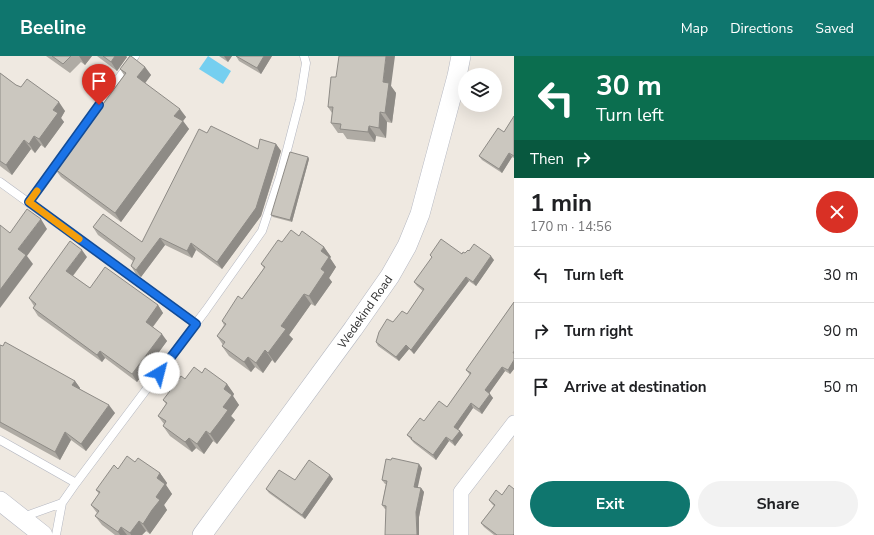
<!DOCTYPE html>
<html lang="en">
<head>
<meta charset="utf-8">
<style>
	body { margin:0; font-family:"Nunito Sans",sans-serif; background:#f2f2f2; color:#202124; height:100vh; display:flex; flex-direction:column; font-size:15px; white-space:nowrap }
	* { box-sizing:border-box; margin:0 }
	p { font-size:13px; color:#757577 }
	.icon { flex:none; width:22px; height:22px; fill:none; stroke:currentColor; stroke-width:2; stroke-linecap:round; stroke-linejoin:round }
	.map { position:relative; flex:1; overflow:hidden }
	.drawer { display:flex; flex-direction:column; background:#fff; width:360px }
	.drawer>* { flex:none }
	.top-card { background:#0b6e4f; color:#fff; overflow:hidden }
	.controls { position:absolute; left:458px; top:12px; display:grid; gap:8px }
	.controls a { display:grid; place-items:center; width:44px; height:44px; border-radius:50%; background:#fff; box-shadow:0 4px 16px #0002; font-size:20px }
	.pin { position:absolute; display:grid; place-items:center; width:34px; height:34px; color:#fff; margin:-41px -17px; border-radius:50% 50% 50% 0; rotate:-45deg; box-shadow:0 0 4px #0007 }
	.pin .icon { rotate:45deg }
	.me { position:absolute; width:44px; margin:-22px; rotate:37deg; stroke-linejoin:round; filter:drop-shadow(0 0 3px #0008) }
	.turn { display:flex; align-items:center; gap:14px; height:84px; padding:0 16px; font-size:18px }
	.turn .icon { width:52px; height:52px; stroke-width:2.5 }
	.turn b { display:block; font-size:28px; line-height:34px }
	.then { display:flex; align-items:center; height:38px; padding:0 16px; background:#0003; gap:8px; font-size:15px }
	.round { display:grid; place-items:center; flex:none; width:42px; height:42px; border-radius:21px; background:#f2f2f2 }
	.overview { display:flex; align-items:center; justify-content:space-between; height:68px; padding:0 16px }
	h1 { font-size:24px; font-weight:700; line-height:30px }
	.primary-button { display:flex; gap:8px; margin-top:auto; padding:8px 16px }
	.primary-button a { flex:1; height:46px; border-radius:24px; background:#0f766e; color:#fff; font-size:16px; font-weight:700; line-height:46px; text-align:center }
	.primary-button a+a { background:#f2f2f2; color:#202124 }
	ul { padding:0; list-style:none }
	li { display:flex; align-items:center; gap:12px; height:56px; padding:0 16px; border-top:1px solid #e0e0e0 }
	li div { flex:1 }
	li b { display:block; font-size:15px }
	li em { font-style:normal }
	header { display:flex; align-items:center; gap:24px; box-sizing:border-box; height:56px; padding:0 20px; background:#0f766e; color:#fff }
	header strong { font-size:19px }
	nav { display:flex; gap:22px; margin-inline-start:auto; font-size:14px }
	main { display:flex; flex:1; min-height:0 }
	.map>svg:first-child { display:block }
	.water { fill:#75cff0 }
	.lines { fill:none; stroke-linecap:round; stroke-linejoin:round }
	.service-casing { stroke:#b4b7c1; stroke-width:9 }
	.minor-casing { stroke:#b4b7c1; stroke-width:16 }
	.tertiary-casing { stroke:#b4b7c1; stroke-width:20 }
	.service { stroke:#fff; stroke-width:8 }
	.minor { stroke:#fff; stroke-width:15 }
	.tertiary { stroke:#fff; stroke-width:19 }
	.wall { fill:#afaba4 }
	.shaded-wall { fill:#8e8b86 }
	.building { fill:#cbc7bf; stroke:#8e8b86 }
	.route-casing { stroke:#114b97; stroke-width:10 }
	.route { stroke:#1a73e8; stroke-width:7 }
	.slow { stroke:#f59e0b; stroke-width:7 }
	.labels { text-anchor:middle; stroke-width:3; stroke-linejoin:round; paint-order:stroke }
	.street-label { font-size:12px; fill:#2e2e2e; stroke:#fff }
</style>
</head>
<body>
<header>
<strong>Beeline</strong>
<nav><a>Map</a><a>Directions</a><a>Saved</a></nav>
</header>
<main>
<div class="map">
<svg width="514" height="479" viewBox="0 0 514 479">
	<rect width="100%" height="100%" fill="#efe9e1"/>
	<path class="water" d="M208,0L231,15L223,28L199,13Z"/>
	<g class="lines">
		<g class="service-casing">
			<path id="service" d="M0,126L196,268
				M29,147L135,0
				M0,384L76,427L206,254L262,175L280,121L300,44L306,7L304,0
				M23,461L62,447
				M56,479L62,447L76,427"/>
		</g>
		<g class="minor-casing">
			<path id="minor" d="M461,479V436L514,367"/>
		</g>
		<g class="tertiary-casing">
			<path id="tertiary" d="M0,445L43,479
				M202,479L353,273L390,220L407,190L420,158L457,20L461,0"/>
		</g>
		<use href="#service" class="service"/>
		<use href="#minor" class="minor"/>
		<use href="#tertiary" class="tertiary"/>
	</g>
	<path class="wall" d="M46,0H92L85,9L81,6L70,17Z
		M97,0H126L127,1L117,15Z
		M219,0H232L228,6Z
		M236,0H272L261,18L239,5Z
		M145,11L151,19L145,27L186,61L183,65L189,73L121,166L61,121L55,113L124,19L120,13Z
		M0,17L16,29L65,55L61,62L64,66L45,92L41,89L35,97L31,93L12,119L0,110Z
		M336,21L391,30L396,37L392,67L387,66L386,82L376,80L375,86L347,83L343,77H338L331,67L332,57L328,51Z
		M514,60V102L512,101L502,117L482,104L479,100L504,76Z
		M207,77L258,93L276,88L281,95L261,160L222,213L196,194L192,202L165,189L141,221L136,218L131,210L133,205L98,179L93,171L142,186Z
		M308,101L309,103L292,166L273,161L271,159Z
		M299,180L324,191L331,201L330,202L336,211L329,222L332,226L315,250L311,248L289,279L293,283L275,307L272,304L263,317L255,311L251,316L229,300L222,290L223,289L217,280L224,269L222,265L242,243L264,212L261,208L282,186Z
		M465,197L494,204L476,230L469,225L414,298L409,293L399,305L378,290L376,286L393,266L407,258L423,235L417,230L414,226L432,202L430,199Z
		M87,201L73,220L90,232L158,249L163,257L153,271L167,285L137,326L105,302L102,306L38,260L33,252L34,250L29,242Z
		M514,246V313L510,318L505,315L489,337L493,342L482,358L473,352L458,374L460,375L463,379L455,390L449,385L436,404L414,387L407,379L424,365L447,351L470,319L466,314Z
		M0,289L75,325L80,332V333L115,357L86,395L71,384L60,404L0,371Z
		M202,317L227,328L234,338L233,340L239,349L231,360L235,364L227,375L217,388L213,385L204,398L196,392L192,396L170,380L163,370L164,368L158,360L166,348L163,344L185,323Z
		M135,406L160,417L167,427L166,429L172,438L164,449L167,454L150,478L146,475L142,479H115L102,469L95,460L97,457L91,449L99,438L96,434L118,413Z
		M422,412L417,431L421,432L424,436L419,461L385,453L382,449L386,428H385L382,424Z
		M330,419L333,423L305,463L269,437L266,433L295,424Z
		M502,439L514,479H494L484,471L481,467L494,450L492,448L489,444Z"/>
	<path class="shaded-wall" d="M79,0H92L85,9Z
		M115,0H126L127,1L117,15L111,6Z
		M224,0H232L228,6Z
		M264,0H272L261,18L257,12Z
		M386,0H395L391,30L396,37L392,67L385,57L383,26Z
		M145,11L151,19L143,30L137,21Z
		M59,46L65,55L61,62L64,66L45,92L39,83L53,54Z
		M180,53L186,61L183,65L189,73L121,166L115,157L174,60Z
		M380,56L387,66L386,82L379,72Z
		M369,70L376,80L375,86L368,76Z
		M34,80L41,89L35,97L29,88Z
		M24,84L31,93L12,119L6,109Z
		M276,88L281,95L261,160L222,213L217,206Z
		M509,97L512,101L502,117L499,113Z
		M308,101L309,103L292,166L290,164Z
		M41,163L47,173L27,200L33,208L0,252V234L18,193Z
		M160,182L165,189L141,221L136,214Z
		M191,187L196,194L192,202L187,195Z
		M324,191L331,201L330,202L336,211L329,222L332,226L315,250L309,240L321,213V195Z
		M82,194L87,201L71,222L66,215Z
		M491,200L494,204L476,230L473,226Z
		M466,221L469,225L414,298L411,294Z
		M304,238L311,248L289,279L293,283L275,307L268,297L281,270Z
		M158,249L163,257L151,273L146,266Z
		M162,278L167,285L137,326L132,318Z
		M406,289L409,293L399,305L396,301Z
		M265,294L272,304L263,317L256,307Z
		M100,295L105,302L102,306L97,299Z
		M248,301L255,311L251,316L244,306Z
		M514,304V313L510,318L508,314Z
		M502,311L505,315L488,339L485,334Z
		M75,325L80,332L78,337L72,329Z
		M227,328L234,338L233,340L239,349L231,360L235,364L217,388L210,378L223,351L224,333Z
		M490,338L493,342L482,358L479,353Z
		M471,347L473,352L457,375L454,371Z
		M109,349L115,357L86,395L81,388Z
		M206,375L213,385L204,398L197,388Z
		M460,375L463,379L455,390L452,385Z
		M65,376L71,384L60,404L55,396Z
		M446,381L449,385L436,404L433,399Z
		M189,382L196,392L192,396L185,386Z
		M419,408L422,412L417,435L414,431Z
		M160,417L167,427L166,429L172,438L164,449L167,454L150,478L143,468L156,441L157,422Z
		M330,419L333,423L305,463L302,459Z
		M421,432L424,436L419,461V479H417L416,456Z
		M139,465L146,475L142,479H131L130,477Z
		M121,471L127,479H120L118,476Z"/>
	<path class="building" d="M52,0H71L63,8Z
		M103,0H115L111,6Z
		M130,0H131L145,11L137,21L180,53L174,60L183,65L115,157L55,113L126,17L120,13Z
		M236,0H264L257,12Z
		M339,0H386L383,26L389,27L385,57L380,56L379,72L369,70L368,76L340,73L341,68L331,67L333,51H328L331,21H336Z
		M0,17L16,29L21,31L27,23L59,46L53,54L58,57L39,83L34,80L29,88L24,84L6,109L0,105Z
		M514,60V100L509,97L499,113L479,100L498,72L504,76Z
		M211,70L258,93L260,83L276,88L256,152L217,206L191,187L187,195L160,182L136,214L131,210L135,202L93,171L103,158L142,186L199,73L207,77Z
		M290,96L308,101L290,164L271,159Z
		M27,153L41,163L18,193L26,199L0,234V169L10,177Z
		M291,174L299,180L302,175L324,191L321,195L329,201L321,213L325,216L309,240L304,238L281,270L286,273L268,297L265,294L256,307L248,301L244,306L222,290L225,286L217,280L226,268L222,265L238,240L242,243L265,211L261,208L278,184L282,186Z
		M441,183L462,198L463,196L465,197L468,194L469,195L474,188L491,200L473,226L466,221L411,294L406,289L396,301L376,286L379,276L387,263L393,266L402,255L407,258L424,233L414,226L432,201L430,199Z
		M70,185L82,194L66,215L90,232L105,211L158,249L146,266L162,278L132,318L100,295L97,299L33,252L36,248L29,242Z
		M514,246V295L513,297H514V304L508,314L502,311L485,334L490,338L479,353L471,347L454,371L460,375L452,385L446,381L433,399L411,383L412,382L407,379L420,362L424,365L439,345L447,351L471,317L466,314Z
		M5,286L75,325L72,329L109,349L81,388L65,376L55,396L0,366V289L3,290Z
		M194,311L202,317L205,312L227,328L224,333L232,339L223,351L228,354L220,365L210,378L206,375L197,388L189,382L185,386L163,370L166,365L158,360L167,347L163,344L173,331L181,320L185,323Z
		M127,400L135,406L138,402L160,417L157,422L165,428L156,441L160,444L152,454L143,468L139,465L130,477L121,471L118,476L95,460L99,455L91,449L100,436L96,434L114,409L118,413Z
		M392,402L419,408L414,431L421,432L416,456L417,479H385L386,450L382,449L387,425L382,424L386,403L391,404Z
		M309,404L330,419L302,459L266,433L279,414L295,424Z
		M509,429L514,433V478L513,479H497L481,467L495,449L489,444L496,434L502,439Z"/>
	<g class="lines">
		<g class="route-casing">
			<path id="route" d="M99,49L29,146L196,268L159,317"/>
		</g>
		<use href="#route" class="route"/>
		<path class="slow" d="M37,135L29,146L79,183"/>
	</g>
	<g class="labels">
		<g class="street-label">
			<text transform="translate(365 256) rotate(-55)" y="4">Wedekind Road</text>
		</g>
	</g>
</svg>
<div class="controls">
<a><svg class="icon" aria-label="layers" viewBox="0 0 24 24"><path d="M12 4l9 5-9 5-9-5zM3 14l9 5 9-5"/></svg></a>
</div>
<div class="pin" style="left:99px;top:49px;background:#d93025"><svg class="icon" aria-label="arrive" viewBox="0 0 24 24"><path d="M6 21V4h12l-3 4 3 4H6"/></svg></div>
<svg class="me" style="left:159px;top:317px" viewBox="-20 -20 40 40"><circle r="19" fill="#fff"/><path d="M0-13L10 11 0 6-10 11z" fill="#1a73e8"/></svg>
</div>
<section class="drawer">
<div class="top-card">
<div class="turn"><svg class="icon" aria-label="left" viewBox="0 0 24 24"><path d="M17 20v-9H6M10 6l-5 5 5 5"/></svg><div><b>30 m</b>Turn left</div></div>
<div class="then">Then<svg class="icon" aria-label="right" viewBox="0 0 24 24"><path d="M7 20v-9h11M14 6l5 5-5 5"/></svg></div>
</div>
<div class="overview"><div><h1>1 min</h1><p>170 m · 14:56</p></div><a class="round" style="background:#d93025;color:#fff"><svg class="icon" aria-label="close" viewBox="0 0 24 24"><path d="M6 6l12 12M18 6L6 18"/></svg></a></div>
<ul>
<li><svg class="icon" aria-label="left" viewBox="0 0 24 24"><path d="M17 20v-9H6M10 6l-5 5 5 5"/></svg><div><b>Turn left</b></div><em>30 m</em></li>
<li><svg class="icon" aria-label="right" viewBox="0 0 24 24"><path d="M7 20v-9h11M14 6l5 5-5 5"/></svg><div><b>Turn right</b></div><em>90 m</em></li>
<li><svg class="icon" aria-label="arrive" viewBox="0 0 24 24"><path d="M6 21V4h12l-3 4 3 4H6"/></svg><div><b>Arrive at destination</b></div><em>50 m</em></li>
</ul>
<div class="primary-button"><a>Exit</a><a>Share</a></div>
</section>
</main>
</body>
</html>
